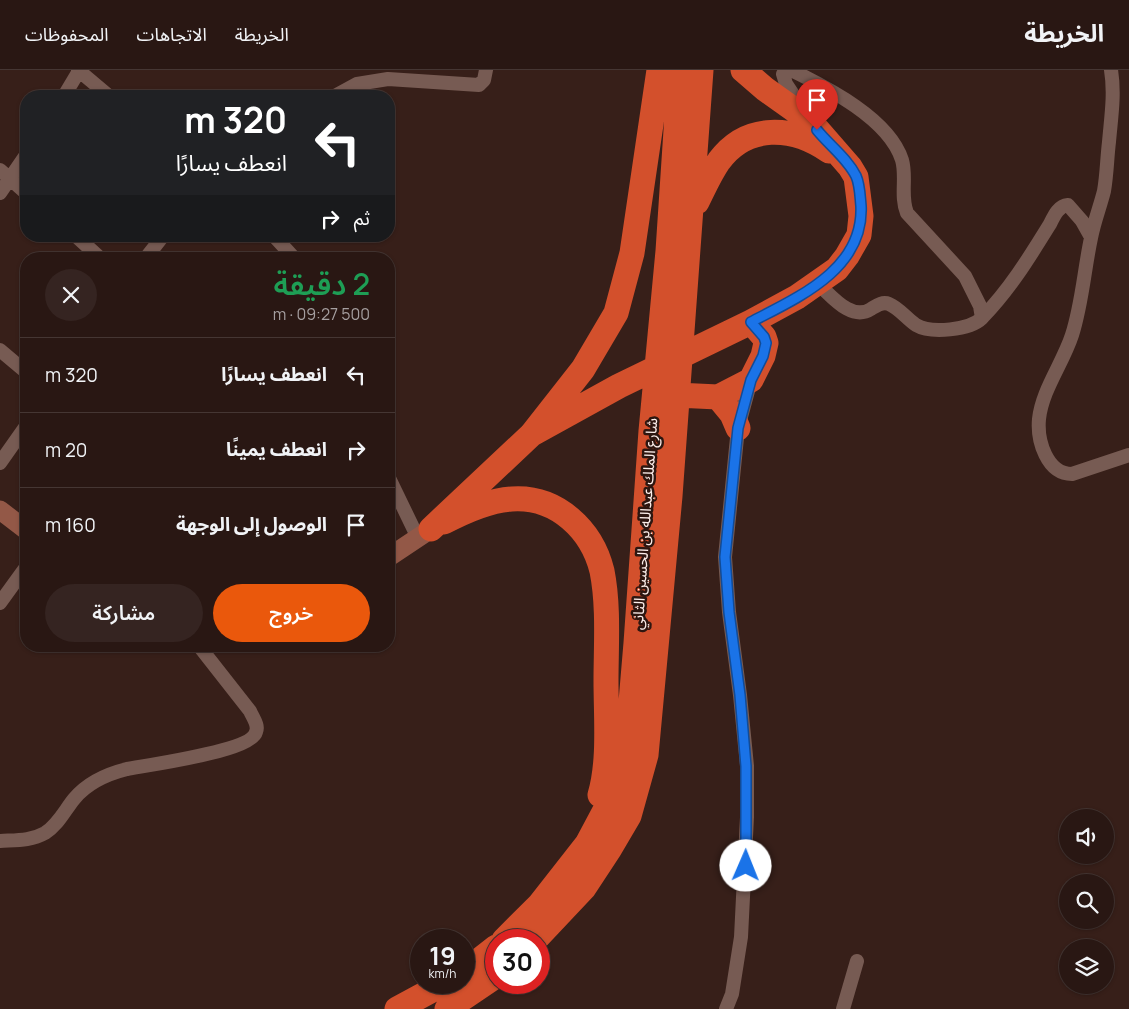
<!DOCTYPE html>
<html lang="ar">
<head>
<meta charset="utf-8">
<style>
	body { margin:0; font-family:Manrope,"Noto Sans Arabic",sans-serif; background:#352421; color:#f1f3f6; direction:rtl; height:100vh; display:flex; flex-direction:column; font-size:19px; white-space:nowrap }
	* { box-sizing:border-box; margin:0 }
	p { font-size:16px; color:#a59fa0 }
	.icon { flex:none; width:28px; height:28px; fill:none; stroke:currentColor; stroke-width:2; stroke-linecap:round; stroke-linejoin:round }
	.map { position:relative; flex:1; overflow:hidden; direction:ltr }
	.panel { position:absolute; left:20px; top:182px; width:375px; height:400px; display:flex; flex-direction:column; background:#291713; border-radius:20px; box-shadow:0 1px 4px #0004,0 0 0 1px #453633; direction:rtl }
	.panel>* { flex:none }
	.banner { position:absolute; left:20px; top:20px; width:375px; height:152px; border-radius:20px; box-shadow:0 1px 4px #0004,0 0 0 1px #453633; direction:rtl; background:#202124; color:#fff; overflow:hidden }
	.tools { position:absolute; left:1059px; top:739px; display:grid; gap:10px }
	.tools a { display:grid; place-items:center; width:55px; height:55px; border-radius:50%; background:#291713; box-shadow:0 1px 4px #0004,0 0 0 1px #453633; font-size:25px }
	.speed { position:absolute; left:410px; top:859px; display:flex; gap:10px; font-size:25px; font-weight:700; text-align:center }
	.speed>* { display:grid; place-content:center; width:65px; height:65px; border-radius:50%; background:#291713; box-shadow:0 1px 4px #0004,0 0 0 1px #453633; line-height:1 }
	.speed small { font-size:12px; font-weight:400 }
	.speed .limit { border:8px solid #d22; background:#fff; color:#111 }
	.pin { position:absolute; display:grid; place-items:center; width:42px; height:42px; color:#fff; margin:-51px -21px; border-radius:50% 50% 50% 0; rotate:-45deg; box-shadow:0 0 5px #0007 }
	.pin .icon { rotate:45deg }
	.me { position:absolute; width:55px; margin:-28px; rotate:1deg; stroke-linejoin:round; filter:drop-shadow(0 0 4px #0008) }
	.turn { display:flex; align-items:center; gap:18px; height:105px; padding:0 25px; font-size:22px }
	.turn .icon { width:65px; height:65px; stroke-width:2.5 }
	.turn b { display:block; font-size:35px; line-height:42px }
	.then { display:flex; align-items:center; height:48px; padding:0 25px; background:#0003; gap:10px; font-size:19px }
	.round { display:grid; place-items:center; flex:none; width:52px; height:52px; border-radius:26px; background:#352421 }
	.overview { display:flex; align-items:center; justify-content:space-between; height:85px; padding:0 25px }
	h1 { font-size:30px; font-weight:600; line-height:38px; color:#1e9e55 }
	.cta { display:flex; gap:10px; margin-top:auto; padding:10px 25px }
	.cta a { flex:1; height:58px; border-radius:30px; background:#ea580c; color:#fff; font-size:20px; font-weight:600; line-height:58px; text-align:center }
	.cta a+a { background:#352421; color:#f1f3f6 }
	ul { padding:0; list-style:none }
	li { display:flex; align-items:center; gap:15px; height:75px; padding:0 25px; border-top:1px solid #453633 }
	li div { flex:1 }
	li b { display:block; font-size:19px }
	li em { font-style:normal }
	header { display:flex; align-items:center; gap:30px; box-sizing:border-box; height:70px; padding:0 25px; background:#291713; border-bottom:1px solid #453633 }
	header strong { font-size:24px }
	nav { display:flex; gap:28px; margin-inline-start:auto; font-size:18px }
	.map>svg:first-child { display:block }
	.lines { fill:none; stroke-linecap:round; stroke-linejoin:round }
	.street { stroke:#775b53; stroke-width:14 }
	.secondary { stroke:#935847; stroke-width:19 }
	.highway { stroke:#d3502c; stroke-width:25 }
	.route-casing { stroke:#114b97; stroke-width:12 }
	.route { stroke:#1a73e8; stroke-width:9 }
	.labels { text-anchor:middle; stroke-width:5; stroke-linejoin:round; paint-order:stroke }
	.street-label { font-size:15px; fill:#fdefeb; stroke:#2d1610 }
</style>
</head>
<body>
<header>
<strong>الخريطة</strong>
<nav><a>الخريطة</a><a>الاتجاهات</a><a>المحفوظات</a></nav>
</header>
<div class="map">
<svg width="1129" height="939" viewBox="0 0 1129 939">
	<rect width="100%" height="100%" fill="#371f19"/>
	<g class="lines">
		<path class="street" d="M78,0L109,26
			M786,0L783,4L786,14L802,38
			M791,0C828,18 889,49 902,90C907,107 900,126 907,143L965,206L980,236L982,248C970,260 931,264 916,255C907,249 899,238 889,234C882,231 876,236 871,239C851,252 831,225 817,213
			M1111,0C1115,24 1111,48 1109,72C1107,88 1107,104 1104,121C1100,137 1094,152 1091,168C1084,201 1082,234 1072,265C1063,293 1042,320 1039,349C1037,371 1047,404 1072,404L1129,385
			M64,26L79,1
			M335,26L357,14L388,9L479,15L484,10L486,0
			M0,100L26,123
			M0,123L26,85
			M76,166L101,189
			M274,166L295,189
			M145,189L163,166
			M982,248C1010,219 1029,188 1050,154C1054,146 1058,136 1068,135L1082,151L1091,167
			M0,280L26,302
			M0,393L26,356
			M389,408L418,468
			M0,533L26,497
			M0,771C15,770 31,771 45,763C58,755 65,740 74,729C87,713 107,704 127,699C148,695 251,681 256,662C259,655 253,648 250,641L199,576
			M726,939L732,924L741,867L747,747V696L740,625L729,542L725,487L738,358L751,310
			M843,939L857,891"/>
		<path class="secondary" d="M0,440L26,460
			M389,487L431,459"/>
		<path class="highway" d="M697,132C704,118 710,104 719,91C747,53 793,56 829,81
			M676,325L718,327L751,310L763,286L766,273L764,267L751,252
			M718,327L732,344L738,358
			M532,364L619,316L751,252L797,227L837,199L847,186L859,165L861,146L856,107L850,97L810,51L765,19L743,0
			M444,452C463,442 490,430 512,429C557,426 592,460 602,501C609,536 606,576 606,611C606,647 610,691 600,725
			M431,459L532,364L583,299L616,243L632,183L659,0
			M504,870L540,834L587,774L612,727L627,679L636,573L651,361L668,181L680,0
			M535,870L584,818L609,780L629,746L646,685L670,426L701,0
			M464,902L496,877
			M397,939L447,912
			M447,939L496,906"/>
	</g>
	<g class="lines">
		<g class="route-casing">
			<path id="route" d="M746,796V696L740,625L729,542L725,487L738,358L751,310L763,286L766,273L764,267L751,252C799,227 864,199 861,136C860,126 860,115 856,106C847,88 829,75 817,60"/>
		</g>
		<use href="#route" class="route"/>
	</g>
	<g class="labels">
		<g class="street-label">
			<text transform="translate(645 454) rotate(-86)" y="5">شارع الملك عبدالله بن الحسين الثاني</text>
		</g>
	</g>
</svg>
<div class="tools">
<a><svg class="icon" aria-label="sound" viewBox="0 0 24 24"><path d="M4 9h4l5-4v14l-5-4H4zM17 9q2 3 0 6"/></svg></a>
<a><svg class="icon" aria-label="search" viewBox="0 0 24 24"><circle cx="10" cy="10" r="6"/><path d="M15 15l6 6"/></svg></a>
<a><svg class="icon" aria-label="layers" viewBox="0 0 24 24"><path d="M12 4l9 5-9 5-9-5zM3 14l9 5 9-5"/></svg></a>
</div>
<div class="speed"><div>19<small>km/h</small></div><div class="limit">30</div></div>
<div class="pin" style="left:817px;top:60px;background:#d93025"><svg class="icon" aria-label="arrive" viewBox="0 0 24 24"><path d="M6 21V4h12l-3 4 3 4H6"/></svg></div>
<svg class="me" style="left:746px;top:796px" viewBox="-20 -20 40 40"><circle r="19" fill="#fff"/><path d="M0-13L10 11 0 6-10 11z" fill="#1a73e8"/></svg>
<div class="banner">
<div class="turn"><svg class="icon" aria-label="left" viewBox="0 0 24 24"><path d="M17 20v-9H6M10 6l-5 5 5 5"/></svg><div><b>320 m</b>انعطف يسارًا</div></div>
<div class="then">ثم<svg class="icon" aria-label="right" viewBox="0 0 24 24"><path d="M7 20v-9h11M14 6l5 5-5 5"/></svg></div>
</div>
<section class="panel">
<div class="overview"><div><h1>2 دقيقة</h1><p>500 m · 09:27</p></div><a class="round"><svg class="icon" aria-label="close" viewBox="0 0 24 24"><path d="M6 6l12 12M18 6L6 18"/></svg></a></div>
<ul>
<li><svg class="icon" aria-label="left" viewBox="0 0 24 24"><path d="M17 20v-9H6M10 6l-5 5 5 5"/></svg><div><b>انعطف يسارًا</b></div><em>320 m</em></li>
<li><svg class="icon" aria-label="right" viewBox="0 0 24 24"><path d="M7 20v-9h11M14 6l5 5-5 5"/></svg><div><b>انعطف يمينًا</b></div><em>20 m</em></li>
<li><svg class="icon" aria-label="arrive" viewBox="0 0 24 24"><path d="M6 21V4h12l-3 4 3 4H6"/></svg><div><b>الوصول إلى الوجهة</b></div><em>160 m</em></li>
</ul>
<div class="cta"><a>خروج</a><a>مشاركة</a></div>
</section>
</div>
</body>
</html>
